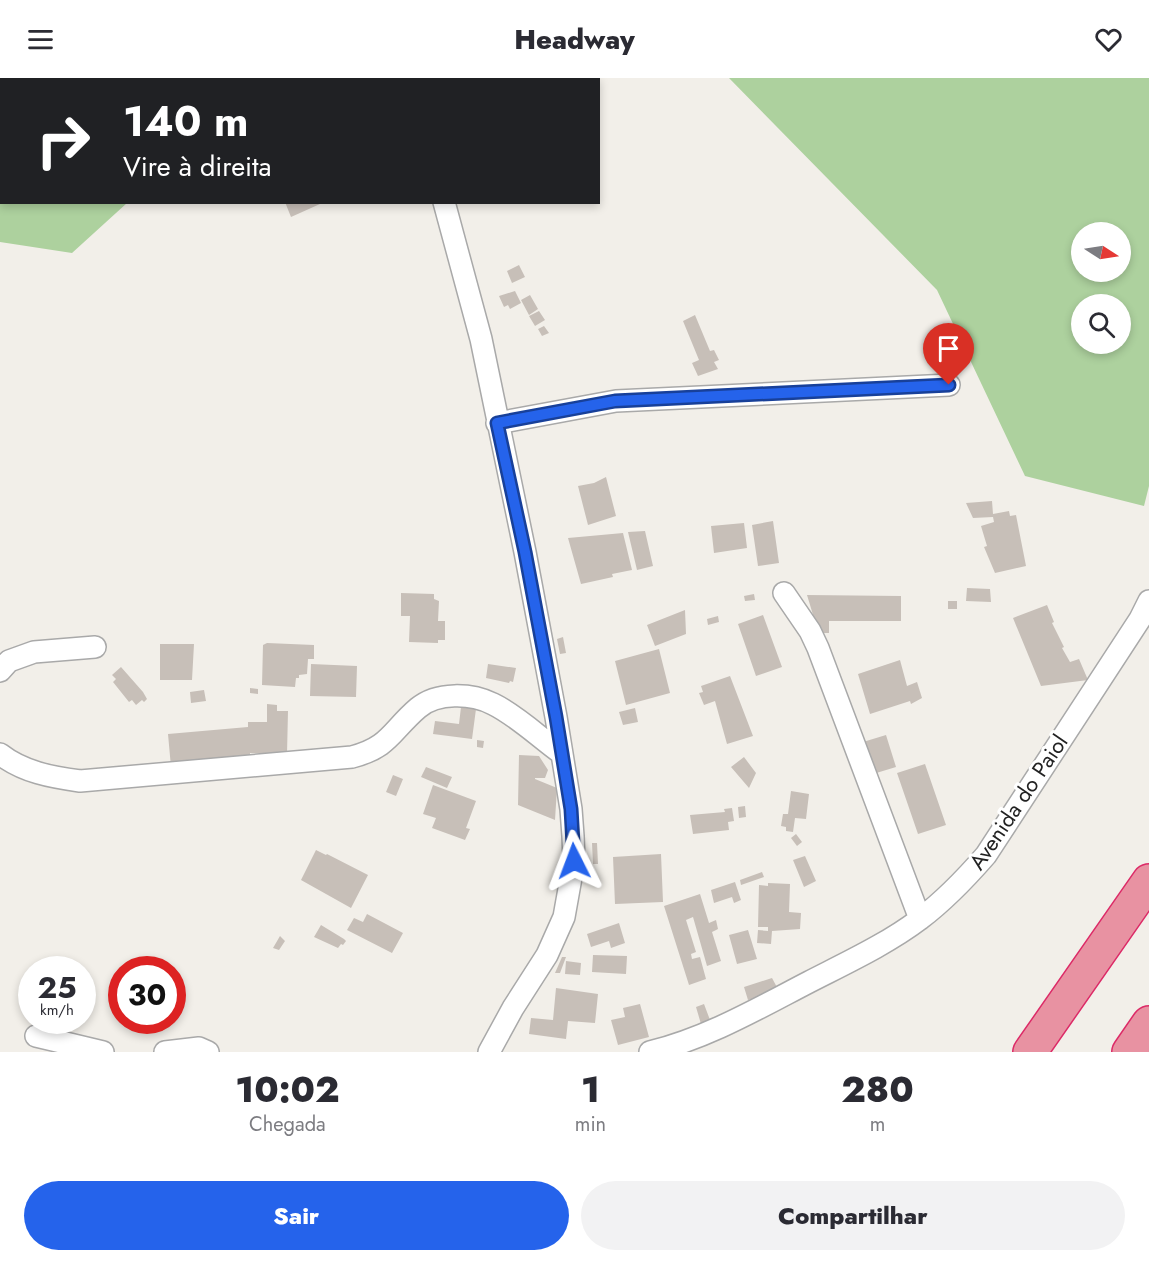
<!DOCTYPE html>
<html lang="pt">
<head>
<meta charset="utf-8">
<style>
	body { margin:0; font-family:Jost,sans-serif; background:#f2f2f3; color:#2b2b33; height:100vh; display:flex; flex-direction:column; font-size:22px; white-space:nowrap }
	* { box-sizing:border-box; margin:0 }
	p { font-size:20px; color:#7c7c81 }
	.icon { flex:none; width:33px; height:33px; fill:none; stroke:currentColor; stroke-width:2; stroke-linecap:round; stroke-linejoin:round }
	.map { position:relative; height:974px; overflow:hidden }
	.side { display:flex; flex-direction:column; background:#fff; flex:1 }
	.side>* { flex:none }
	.top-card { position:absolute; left:0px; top:0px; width:600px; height:126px; box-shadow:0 3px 9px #0003; background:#202124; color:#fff; overflow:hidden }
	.needle { width:39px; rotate:102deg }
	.buttons { position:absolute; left:1071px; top:144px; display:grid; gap:12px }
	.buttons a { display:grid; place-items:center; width:60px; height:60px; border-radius:50%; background:#fff; box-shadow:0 3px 9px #0003; font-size:30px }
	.speed { position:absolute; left:18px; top:878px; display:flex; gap:12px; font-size:30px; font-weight:700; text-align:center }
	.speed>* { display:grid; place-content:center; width:78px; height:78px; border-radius:50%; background:#fff; box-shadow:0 3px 9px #0003; line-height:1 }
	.speed small { font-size:15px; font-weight:400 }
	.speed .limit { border:9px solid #d22; background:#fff; color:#111 }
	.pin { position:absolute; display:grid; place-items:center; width:51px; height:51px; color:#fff; margin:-62px -26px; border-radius:50% 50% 50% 0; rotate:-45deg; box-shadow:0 0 6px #0007 }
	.pin .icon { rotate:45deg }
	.me { position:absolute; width:66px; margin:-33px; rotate:357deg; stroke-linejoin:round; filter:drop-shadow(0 0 4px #0008) }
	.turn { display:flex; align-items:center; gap:21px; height:126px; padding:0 24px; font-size:27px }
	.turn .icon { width:78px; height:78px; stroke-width:2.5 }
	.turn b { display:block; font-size:42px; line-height:51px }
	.eta { display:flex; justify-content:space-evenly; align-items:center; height:102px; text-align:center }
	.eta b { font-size:36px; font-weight:800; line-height:42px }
	.primary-button { display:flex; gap:12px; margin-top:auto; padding:12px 24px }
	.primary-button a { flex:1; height:69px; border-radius:36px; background:#2563eb; color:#fff; font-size:24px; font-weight:800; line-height:69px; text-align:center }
	.primary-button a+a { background:#f2f2f3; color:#2b2b33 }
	header { display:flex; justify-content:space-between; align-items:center; height:78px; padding:0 24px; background:#fff; font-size:27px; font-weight:800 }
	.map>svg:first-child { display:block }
	.forest { fill:#add19e; fill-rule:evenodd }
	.building { fill:#c7bfb8 }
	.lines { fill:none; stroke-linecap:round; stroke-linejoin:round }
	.street-casing { stroke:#a9a9a9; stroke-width:24 }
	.highway-casing { stroke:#dc2a67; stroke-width:36 }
	.street { stroke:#fff; stroke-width:21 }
	.highway { stroke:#e892a2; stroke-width:33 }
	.route-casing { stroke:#184099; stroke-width:15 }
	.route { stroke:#2563eb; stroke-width:10 }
	.labels { text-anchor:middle; stroke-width:6; stroke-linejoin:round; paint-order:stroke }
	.street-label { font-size:22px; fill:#222; stroke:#fff }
</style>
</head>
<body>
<header><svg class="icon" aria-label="menu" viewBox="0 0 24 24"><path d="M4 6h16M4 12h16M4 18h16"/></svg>Headway<svg class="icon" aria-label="heart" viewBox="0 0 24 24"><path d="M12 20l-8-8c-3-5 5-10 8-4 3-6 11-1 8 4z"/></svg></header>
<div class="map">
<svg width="1149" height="974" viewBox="0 0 1149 974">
	<rect width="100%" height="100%" fill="#f2efe9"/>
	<path class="forest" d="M0,0H264L2,2V124L127,125L72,175L0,164Z
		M729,0H1149V408L1144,428L1025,398L937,212ZM1082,154H1120V194H1082ZM1082,226H1120V266H1082Z"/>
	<path class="building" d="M285,124H319L320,126L291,139Z
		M519,187L525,199L512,205L507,193Z
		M515,213L521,225L510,231L508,227L504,229L499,218Z
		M530,217L538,231L529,237L521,222Z
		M539,233L545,242L535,248L529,238Z
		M695,237L710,273L714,272L719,282L714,284L718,291L698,298L692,285L699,282L683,243Z
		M544,248L549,255L542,258L538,251Z
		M606,399L616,438L588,447L578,408L594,405Z
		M992,423L993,436L1009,433L1010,438L1016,437L1026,488L995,495L984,469L987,468L981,448L994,444L993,439L973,440L966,425Z
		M773,443L779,485L758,488L752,447Z
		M744,445L747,470L714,475L711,448Z
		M645,453L653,488L637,492L628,454Z
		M623,455L632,492L612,496L613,499L581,506L568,460Z
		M967,510L990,511L991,524L966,523Z
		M401,515L434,516V521L439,523L438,543H445V562H438V565L409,564L410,538H401Z
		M754,516L755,522L745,523L744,518Z
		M807,517L901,518V543H829V555H822V550H817Z
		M948,523H957V531H948Z
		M1047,527L1054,544L1052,545L1064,569L1062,570L1070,584L1079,581L1088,602L1041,608L1013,540Z
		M685,532L686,556L655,568L647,547Z
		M763,537L782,589L756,598L738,546Z
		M718,538L719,544L708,547L707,541Z
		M563,559L566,575L560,576L557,561Z
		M267,565L314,567V581H308L307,596L299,597V600H296L295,609L262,607L263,567Z
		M160,566H194L192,602H160Z
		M659,571L670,615L626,627L615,583Z
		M900,582L907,608L917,604L922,620L911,626L910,623L870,636L858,596Z
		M311,586L357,588L356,619L310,618Z
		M488,586L516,590L513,604L510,603L509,605L486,600Z
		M121,589L143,614L147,621L144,624L142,622L136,627L132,622L129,624L113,604L116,601L112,597Z
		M730,598L753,658L727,666L715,623L704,627L699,615L703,614L701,608Z
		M250,610L258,611V616L250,615Z
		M204,612L206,623L191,625L190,614Z
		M267,626L277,627V633H288L287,676L250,675V681L171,689L168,656L248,649V644H267Z
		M461,629L476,631L472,661L433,656L435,643L459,646Z
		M635,630L638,644L623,647L619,634Z
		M886,657L896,689L873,696L863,664Z
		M477,662L484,663L483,670L477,669Z
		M519,677L539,678L548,692L545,700H535V701L557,710L555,742L518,727Z
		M744,679L756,695L749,710L731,689Z
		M925,686L946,747L918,756L897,695Z
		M426,689L452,699L447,710L421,699Z
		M393,697L403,701L396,718L386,714Z
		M433,707L476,723L466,750L470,751L465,762L432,750L436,740L423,736Z
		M791,713L809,716L806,741L795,740L793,754L786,753V749L781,748L783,736H788Z
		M745,728L746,739L739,740L738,729Z
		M732,730L734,743L728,744L729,752L693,756L690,737L725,734L724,731Z
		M796,756L802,764L797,768L791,760Z
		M592,765H597L598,786H593Z
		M316,772L326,777L327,776L368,797L351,830L301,802Z
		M661,776L663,824L615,826L613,779Z
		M805,778L816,803L804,809L793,782Z
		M762,794L764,799L741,807L740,802Z
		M735,804L741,822L734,825L732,819L714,825L711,812Z
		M768,805L790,806L789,834L801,835L800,851L772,853L771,866L757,865L758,852L768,853V849H758L759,807L768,808Z
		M700,816L709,845L716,842L718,851L712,854L721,883L707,888L693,839L686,842L696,874L691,876L692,881L700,879L706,901L689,907L664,828Z
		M367,836L403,855L392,875L347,852L354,840L363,844Z
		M619,845L625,865L611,870L609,863L591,869L587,856Z
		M321,847L344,861L346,863L343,867L341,866L338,870L314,859Z
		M748,852L757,881L737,886L729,857Z
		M280,858L285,863L279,872L273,870Z
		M593,877L627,878L626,896L592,894Z
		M562,879H566L560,895H555Z
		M566,883L581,885L580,897L565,896Z
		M772,900L779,913L748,922L744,909Z
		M556,910L598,916L595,945L568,943L566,961L529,956L531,940L553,942Z
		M640,926L649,959L618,967L611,942L625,939L623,930Z
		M704,926L710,942L701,946L696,929Z"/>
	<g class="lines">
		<g class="street-casing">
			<path id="street" d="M396,0L397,2
				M444,124L481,261L525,474L556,639L571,731L573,758L574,783L564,839L547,877L513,930L489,974
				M497,345L616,323L949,307
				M784,515L810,553L818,570L920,841
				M0,593L9,583L34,574L95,569
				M0,676C23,694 51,699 80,703L352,679C390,669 391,653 418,630C437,614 471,615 493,626C516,637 540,660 561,675
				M36,958L103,974
				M165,974L199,970L208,974
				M650,974C707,960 757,931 809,904C846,885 887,866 920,841C945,822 966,800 986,777L1140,541L1149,523"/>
		</g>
		<g class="highway-casing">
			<path id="highway" d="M1030,974L1149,803
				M1129,974L1149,945"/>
		</g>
		<use href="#street" class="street"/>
		<use href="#highway" class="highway"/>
	</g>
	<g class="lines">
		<g class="route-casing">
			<path id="route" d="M574,783L571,731L556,639L525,474L497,345L615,323L949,307"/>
		</g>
		<use href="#route" class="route"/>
	</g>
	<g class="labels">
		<g class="street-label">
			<text transform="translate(1018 724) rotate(-56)" y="8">Avenida do Paiol</text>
		</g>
	</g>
</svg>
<div class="buttons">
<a><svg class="needle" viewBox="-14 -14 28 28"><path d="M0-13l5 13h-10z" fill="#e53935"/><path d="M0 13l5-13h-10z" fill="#7c7c81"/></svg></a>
<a><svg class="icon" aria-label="search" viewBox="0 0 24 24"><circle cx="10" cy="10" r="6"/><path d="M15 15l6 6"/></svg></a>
</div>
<div class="speed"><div>25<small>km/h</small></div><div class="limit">30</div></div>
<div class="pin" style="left:949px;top:307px;background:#d93025"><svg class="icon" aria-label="arrive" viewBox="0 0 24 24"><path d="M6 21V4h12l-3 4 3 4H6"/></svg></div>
<svg class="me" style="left:574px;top:783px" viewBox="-20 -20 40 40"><path d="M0-17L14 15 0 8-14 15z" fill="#2563eb" stroke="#fff" stroke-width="4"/></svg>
<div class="top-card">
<div class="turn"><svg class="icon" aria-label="right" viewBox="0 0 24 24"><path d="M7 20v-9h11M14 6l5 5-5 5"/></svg><div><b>140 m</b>Vire à direita</div></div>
</div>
</div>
<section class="side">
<div class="eta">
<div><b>10:02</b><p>Chegada</p></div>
<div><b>1</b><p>min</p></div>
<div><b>280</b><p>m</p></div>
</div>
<div class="primary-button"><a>Sair</a><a>Compartilhar</a></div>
</section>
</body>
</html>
